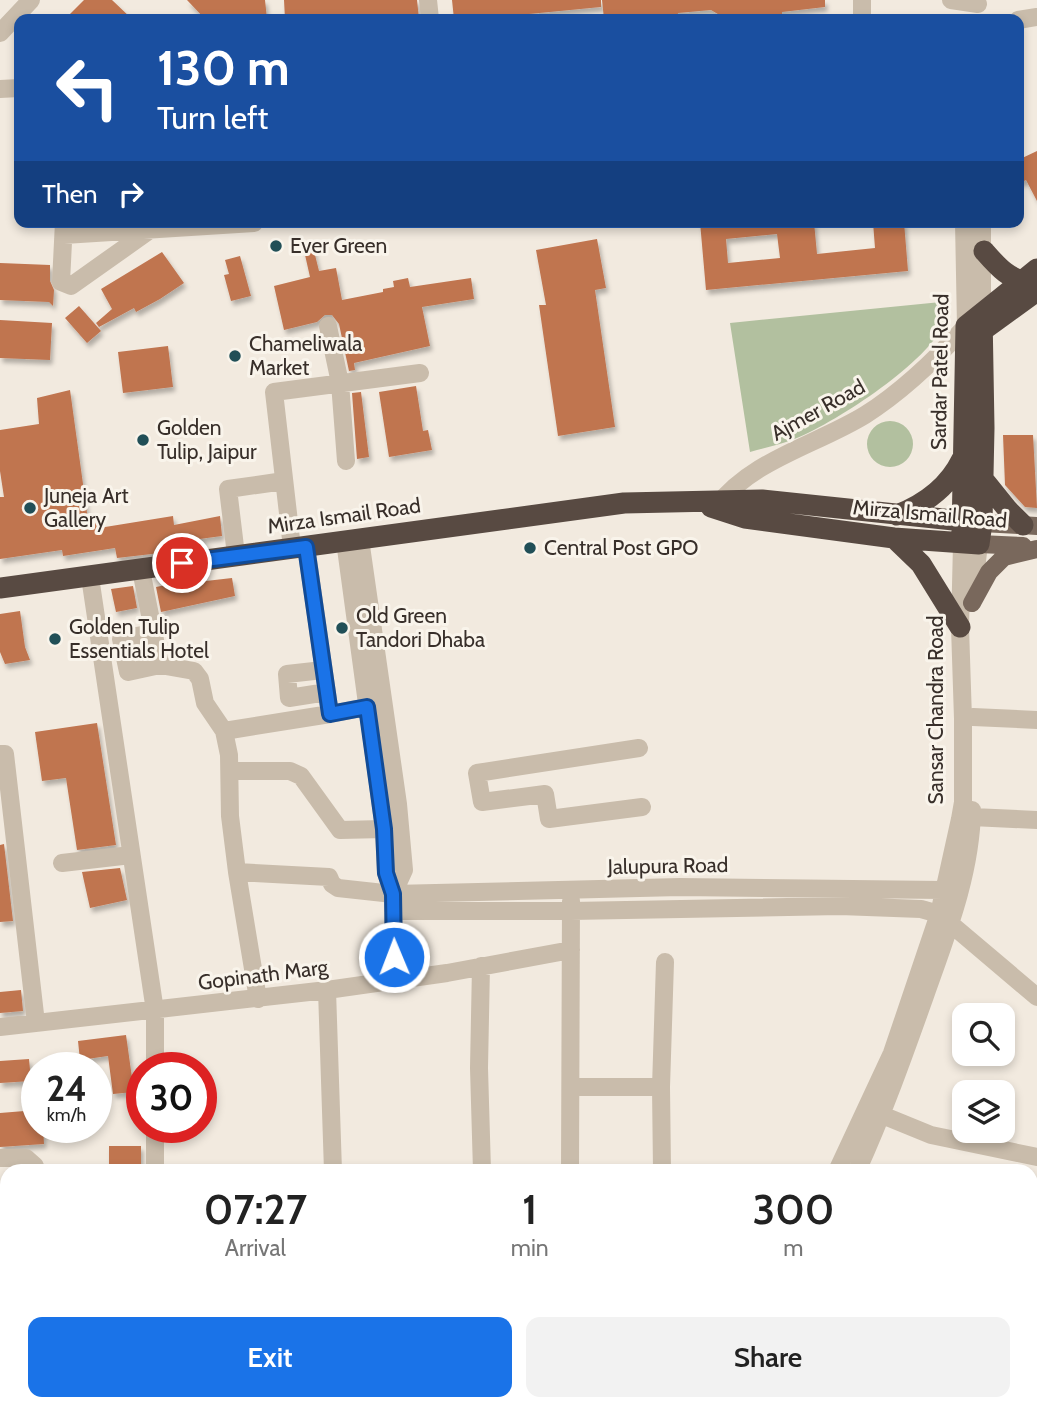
<!DOCTYPE html>
<html lang="en">
<head>
<meta charset="utf-8">
<style>
	body { margin:0; font-family:Cabin,sans-serif; background:#f2f2f2; color:#222; height:100vh; display:flex; flex-direction:column; font-size:26px; white-space:nowrap }
	* { box-sizing:border-box; margin:0 }
	p { font-size:23px; color:#767676 }
	.icon { flex:none; width:38px; height:38px; fill:none; stroke:currentColor; stroke-width:2; stroke-linecap:round; stroke-linejoin:round }
	.map { position:relative; flex:1; overflow:hidden }
	.panel { position:absolute; left:0px; top:1164px; width:1038px; height:247px; display:flex; flex-direction:column; background:#fff; border-radius:21px 21px 0 0; box-shadow:0 4px 10px #0003 }
	.panel>* { flex:none }
	.guide { position:absolute; left:14px; top:14px; width:1010px; height:214px; border-radius:14px; box-shadow:0 4px 10px #0003; background:#1a4fa0; color:#fff; overflow:hidden }
	.fabs { position:absolute; left:952px; top:1003px; display:grid; gap:14px }
	.fabs a { display:grid; place-items:center; width:63px; height:63px; border-radius:14px; background:#fff; box-shadow:0 4px 10px #0003; font-size:35px }
	.speed { position:absolute; left:21px; top:1052px; display:flex; gap:14px; font-size:35px; font-weight:700; text-align:center }
	.speed>* { display:grid; place-content:center; width:91px; height:91px; border-radius:50%; background:#fff; box-shadow:0 4px 10px #0003; line-height:1 }
	.speed small { font-size:18px; font-weight:400 }
	.speed .limit { border:10px solid #d22; background:#fff; color:#111 }
	.pin { position:absolute; display:grid; place-items:center; width:60px; height:60px; color:#fff; margin:-30px; border:4px solid #fff; border-radius:50%; box-shadow:0 2px 7px #0007 }
	.me { position:absolute; width:77px; margin:-38px; rotate:359deg; stroke-linejoin:round; filter:drop-shadow(0 0 5px #0008) }
	.turn { display:flex; align-items:center; gap:24px; height:147px; padding:0 28px; font-size:32px }
	.turn .icon { width:91px; height:91px; stroke-width:2.5 }
	.turn b { display:block; font-size:49px; line-height:60px }
	.then { display:flex; align-items:center; height:66px; padding:0 28px; background:#0003; gap:14px; font-size:26px }
	.eta { display:flex; justify-content:space-evenly; align-items:center; height:119px; text-align:center }
	.eta b { font-size:42px; font-weight:600; line-height:49px }
	.cta { display:flex; gap:14px; margin-top:auto; padding:14px 28px }
	.cta a { flex:1; height:80px; border-radius:14px; background:#1a73e8; color:#fff; font-size:28px; font-weight:600; line-height:80px; text-align:center }
	.cta a+a { background:#f2f2f2; color:#222 }
	.map>svg:first-child { display:block }
	.green { fill:#b2c09f }
	.building { fill:#c0744f; fill-rule:evenodd; filter:url(#shadow) }
	.lines { fill:none; stroke-linecap:round; stroke-linejoin:round }
	.minor { stroke:#c9bcab; stroke-width:18 }
	.major { stroke:#79685c; stroke-width:18 }
	.highway { stroke:#584a42; stroke-width:21 }
	.route-casing { stroke:#114b97; stroke-width:18 }
	.route { stroke:#1a73e8; stroke-width:12 }
	.poi-dot { fill:#214f57; stroke:#f9f4eb; stroke-width:2.5 }
	.labels { text-anchor:middle; stroke-width:6; stroke-linejoin:round; paint-order:stroke }
	.poi-label { font-size:21px; fill:#382f2a; stroke:#f9f4eb; text-anchor:start }
	.street-label { font-size:21px; fill:#382f2a; stroke:#f9f4eb }
</style>
</head>
<body>
<div class="map">
<svg width="1037" height="1410" viewBox="0 0 1037 1410">
	<defs>
		<filter id="shadow"><feDropShadow dx="2.5" dy="4.5" stdDeviation="2" flood-color="#0004"/></filter>
	</defs>
	<rect width="100%" height="100%" fill="#f2eadf"/>
	<path class="green" d="M951,301C948,310 946,319 942,327C924,365 832,425 792,440C778,445 764,448 750,452L730,323Z
		M867 444a23 23 0 1 1 46 0a23 23 0 1 1-46 0Z"/>
	<path class="building" d="M84,0H112L132,19H65Z
		M187,0H265L267,19H205Z
		M284,0H417L419,19H285Z
		M452,0H601V7L529,14L530,19H454Z
		M602,0H825V7L782,12V19H752L748,14L723,17L711,10L678,13L677,19H604Z
		M1037,151V201L1026,180L1018,184V160Z
		M700,222H814L817,254L875,248L873,222H904L908,271L706,290ZM777,234L780,258L728,263L726,239Z
		M597,239L606,288L595,290L615,427L558,436L539,305H546L536,250Z
		M312,243L319,271L336,268L342,300L383,292V289L394,287L393,281L408,278L410,287L471,278L474,299L422,307L430,346L354,363L355,370L349,371L339,324L332,315H325L317,322L284,330L274,286L310,277L303,246Z
		M162,252L184,283L160,299L136,312L134,308L99,327L96,323L112,309L101,289Z
		M240,256L251,296L231,301L224,275L229,274L225,260Z
		M0,263L50,265V281L54,290L53,306L49,302L0,300Z
		M79,306L101,331L87,343L65,318Z
		M0,320L52,323L50,360L0,358Z
		M168,346L173,387L123,393L118,352Z
		M416,386L423,431L428,430L432,450L389,457L379,392Z
		M70,390L88,520L98,519L99,528L173,516L174,525L220,516L222,536L177,542L178,551L117,558L115,548L63,556L62,550L0,559V497H4L0,471V430L39,424L37,398Z
		M361,392L369,457L357,459L352,393Z
		M1003,435H1033L1037,508L1025,507L1005,485Z
		M205,577L206,581L232,578L235,596L161,612L156,587Z
		M133,586L137,608L116,612L111,589Z
		M20,611L25,647L30,660L5,664L0,652V614Z
		M97,723L116,845L77,850L66,778L42,781L35,732Z
		M4,844L13,921L0,922V845Z
		M120,868L127,900L90,908L82,872Z
		M21,990L23,1011L0,1013V992Z
		M126,1035L134,1092L113,1094L108,1056L80,1060L78,1041Z
		M29,1059L31,1081L0,1083V1061Z
		M37,1110V1127H43L44,1144L0,1147V1113Z
		M109,1146H141V1171H113V1164H109Z"/>
	<g class="lines">
		<path class="minor" d="M428,0L430,19
			M951,0L978,4
			M862,19V0
			M1018,20L1037,17
			M0,33L31,0
			M0,89L19,88
			M64,222L61,282L71,286L150,230
			M64,235L254,223
			M982,313V222
			M328,326L340,383L346,461
			M716,507C751,460 816,445 865,415C903,391 936,359 966,326L964,222
			M360,539L398,804L404,870L393,894
			M345,541L384,829L386,873L393,894L394,981
			M306,546L330,714L367,707
			M292,548L274,392L420,373
			M236,555L228,489L284,481
			M141,570L160,665L128,672L121,639L152,633
			M90,577L155,1011V1068
			M972,603L979,544
			M160,665L194,671L200,679L205,703L224,731L229,755L230,816L237,872L258,999
			M323,670L287,674L289,698L327,692
			M973,717L1037,720
			M224,731L330,714
			M639,748L477,773L482,802L545,794L549,819L642,807
			M0,754H5L36,1023
			M231,771H290L301,776L340,830L384,829
			M972,817L1037,820
			M62,863L131,855
			M237,872L329,877L332,884L338,888L393,894L680,887L943,890L959,894
			M393,911H571L840,906L921,909L939,914L1037,997
			M481,966L479,1068L482,1171
			M327,990L333,1171
			M0,1027L327,990L447,973L571,950
			M572,1087H661L665,962
			M661,1087L662,1171
			M882,1115L931,1135L1037,1157
			M0,1158H26L35,1166L36,1171
			M155,1171V1127
			M570,1171L571,901
			M837,1171L892,1053L939,914L960,819L963,802V719L960,627L962,544
			M857,1171C883,1114 904,1055 925,996C946,936 971,874 972,810
			M0,1220H7
			M0,1271H7
			M0,1329H7
			M260,1404L261,1410
			M334,1407L374,1410
			M152,1410L153,1404
			M477,1410V1404
			M717,1410L721,1404
			M737,1410L741,1404"/>
		<path class="major" d="M982,523L1037,526
			M979,544L1023,546
			M972,603L989,572L1004,557L1037,549"/>
		<path class="highway" d="M984,251C998,267 1009,280 1031,283
			M975,336L1037,291
			M983,479L1008,510L1023,525
			M711,507L745,518L894,538L979,544L982,523L984,428L982,313
			M897,515C925,504 949,486 962,459
			M962,534L966,326L1037,269
			M894,538L921,564L960,627
			M0,588L624,503L762,500L982,523"/>
	</g>
	<g class="lines">
		<g class="route-casing">
			<path id="route" d="M182,563L306,547L330,714L367,707L384,829L386,873L393,894L394,957"/>
		</g>
		<use href="#route" class="route"/>
	</g>
	<g class="poi-dot">
		<circle cx="276" cy="246" r="7"/>
		<circle cx="235" cy="356" r="7"/>
		<circle cx="143" cy="440" r="7"/>
		<circle cx="30" cy="508" r="7"/>
		<circle cx="530" cy="548" r="7"/>
		<circle cx="342" cy="628" r="7"/>
		<circle cx="55" cy="639" r="7"/>
	</g>
	<g class="labels">
		<g class="poi-label">
			<text x="290" y="253">Ever Green</text>
			<text x="249" y="351">Chameliwala<tspan x="249" dy="24">Market</tspan></text>
			<text x="157" y="435">Golden<tspan x="157" dy="24">Tulip, Jaipur</tspan></text>
			<text x="44" y="503">Juneja Art<tspan x="44" dy="24">Gallery</tspan></text>
			<text x="544" y="555">Central Post GPO</text>
			<text x="356" y="623">Old Green<tspan x="356" dy="24">Tandori Dhaba</tspan></text>
			<text x="69" y="634">Golden Tulip<tspan x="69" dy="24">Essentials Hotel</tspan></text>
		</g>
		<g class="street-label">
			<text transform="translate(940 372) rotate(-89)" y="7">Sardar Patel Road</text>
			<text transform="translate(818 410) rotate(-29)" y="7">Ajmer Road</text>
			<text transform="translate(930 514) rotate(5)" y="7">Mirza Ismail Road</text>
			<text transform="translate(344 516) rotate(-8)" y="7">Mirza Ismail Road</text>
			<text transform="translate(936 710) rotate(-90)" y="7">Sansar Chandra Road</text>
			<text transform="translate(668 866) rotate(-1)" y="7">Jalupura Road</text>
			<text transform="translate(263 975) rotate(-7)" y="7">Gopinath Marg</text>
		</g>
	</g>
</svg>
<div class="fabs">
<a><svg class="icon" aria-label="search" viewBox="0 0 24 24"><circle cx="10" cy="10" r="6"/><path d="M15 15l6 6"/></svg></a>
<a><svg class="icon" aria-label="layers" viewBox="0 0 24 24"><path d="M12 4l9 5-9 5-9-5zM3 14l9 5 9-5"/></svg></a>
</div>
<div class="speed"><div>24<small>km/h</small></div><div class="limit">30</div></div>
<div class="pin" style="left:182px;top:563px;background:#d93025"><svg class="icon" aria-label="arrive" viewBox="0 0 24 24"><path d="M6 21V4h12l-3 4 3 4H6"/></svg></div>
<svg class="me" style="left:394px;top:957px" viewBox="-20 -20 40 40"><circle r="17" fill="#1a73e8" stroke="#fff" stroke-width="3"/><path d="M0-11L8 9 0 5-8 9z" fill="#fff"/></svg>
<div class="guide">
<div class="turn"><svg class="icon" aria-label="left" viewBox="0 0 24 24"><path d="M17 20v-9H6M10 6l-5 5 5 5"/></svg><div><b>130 m</b>Turn left</div></div>
<div class="then">Then<svg class="icon" aria-label="right" viewBox="0 0 24 24"><path d="M7 20v-9h11M14 6l5 5-5 5"/></svg></div>
</div>
<section class="panel">
<div class="eta">
<div><b>07:27</b><p>Arrival</p></div>
<div><b>1</b><p>min</p></div>
<div><b>300</b><p>m</p></div>
</div>
<div class="cta"><a>Exit</a><a>Share</a></div>
</section>
</div>
</body>
</html>
